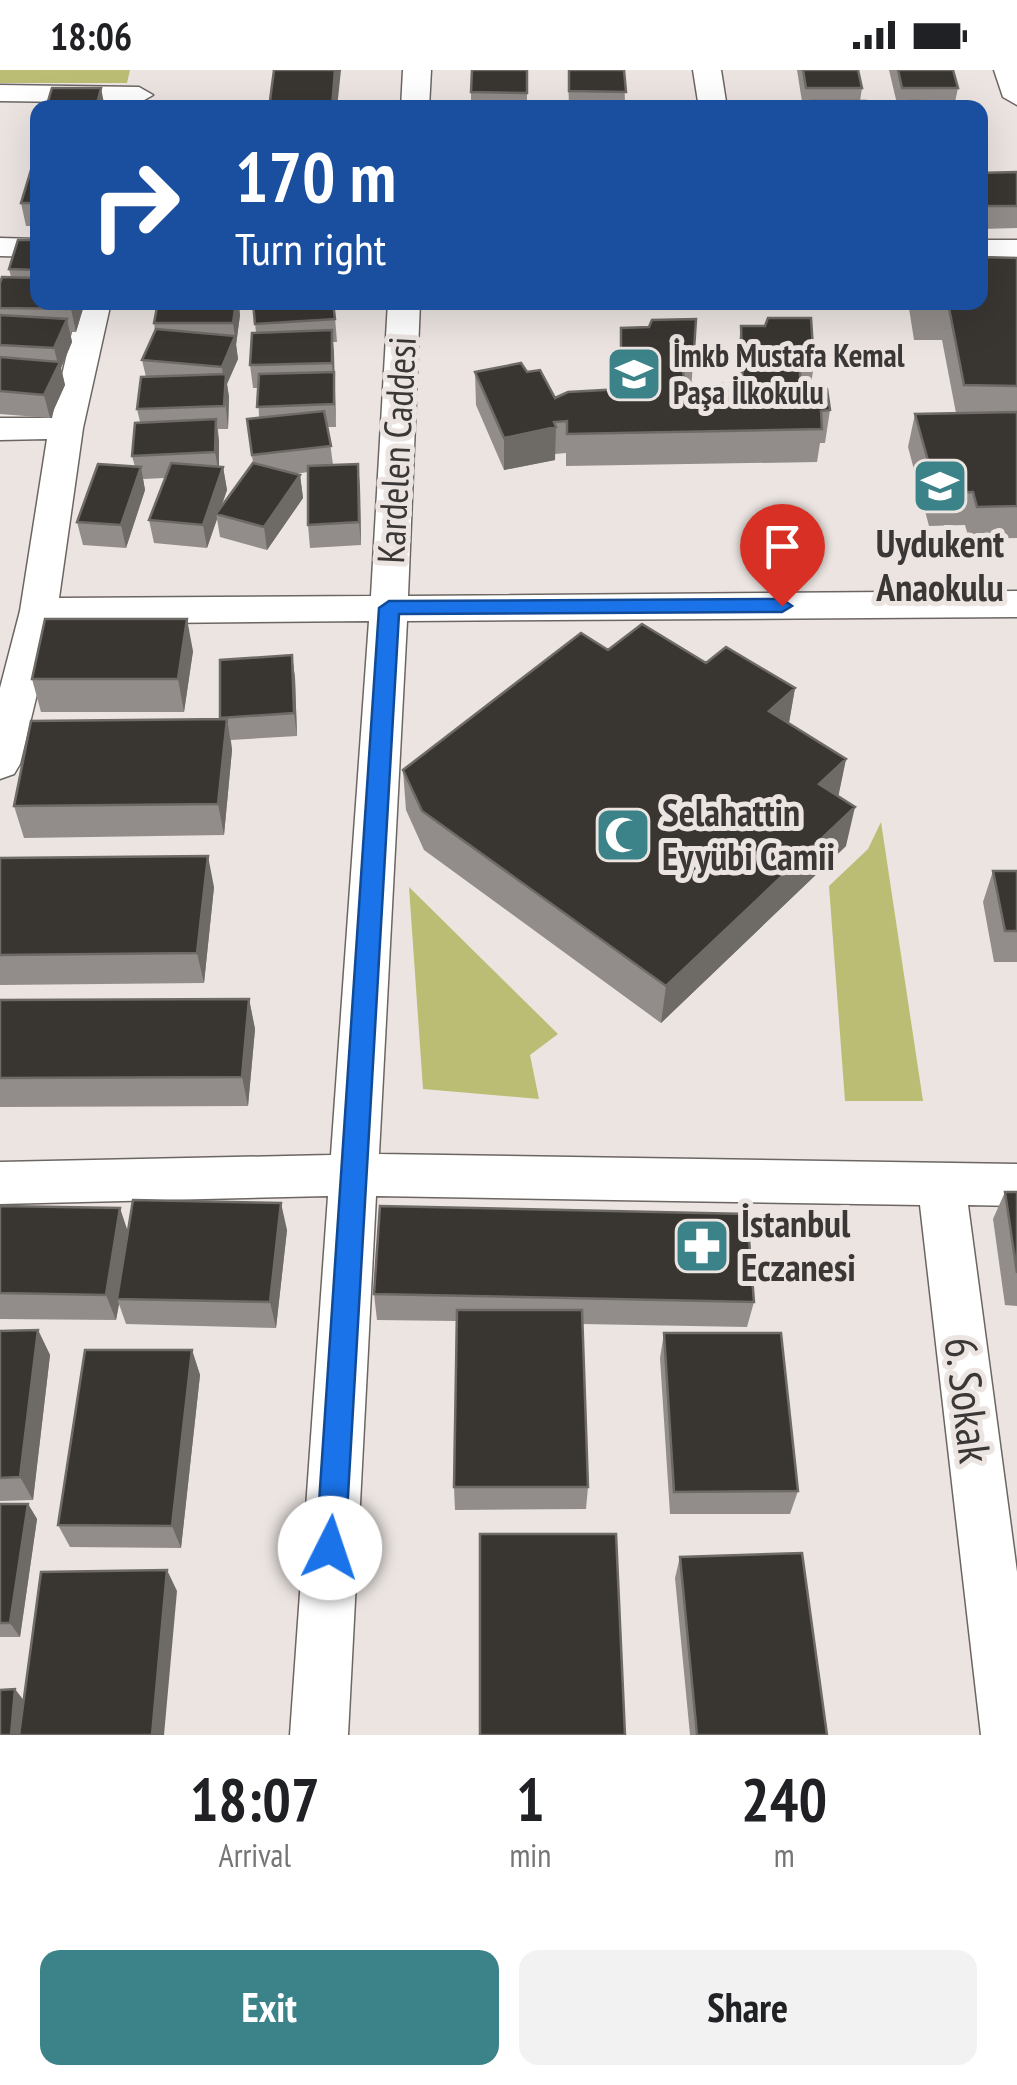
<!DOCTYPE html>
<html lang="en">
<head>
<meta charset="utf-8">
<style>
	body { margin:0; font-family:"PT Sans Narrow",sans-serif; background:#f2f2f2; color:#202124; height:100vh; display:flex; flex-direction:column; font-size:38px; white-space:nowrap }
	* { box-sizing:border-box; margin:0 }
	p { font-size:32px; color:#757577 }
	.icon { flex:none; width:55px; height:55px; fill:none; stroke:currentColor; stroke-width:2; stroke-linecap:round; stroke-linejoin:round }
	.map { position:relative; height:1665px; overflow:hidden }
	.sheet { display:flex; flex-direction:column; background:#fff; flex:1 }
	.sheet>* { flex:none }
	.guide { position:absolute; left:30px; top:30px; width:958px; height:210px; border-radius:20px; box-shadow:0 10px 40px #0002; background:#1a4fa0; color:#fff; overflow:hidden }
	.pin { position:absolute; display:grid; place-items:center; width:85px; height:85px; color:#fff; margin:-102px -42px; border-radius:50% 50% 50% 0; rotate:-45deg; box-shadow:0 0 10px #0007 }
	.pin .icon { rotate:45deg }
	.me { position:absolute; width:110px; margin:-55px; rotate:4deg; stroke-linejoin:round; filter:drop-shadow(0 0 8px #0008) }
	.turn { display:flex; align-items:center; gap:35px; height:210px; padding:0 40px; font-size:45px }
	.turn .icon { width:130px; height:130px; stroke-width:2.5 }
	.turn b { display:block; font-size:70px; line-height:85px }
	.eta { display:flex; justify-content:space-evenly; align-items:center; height:170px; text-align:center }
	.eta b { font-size:60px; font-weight:700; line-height:70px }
	.primary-button { display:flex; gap:20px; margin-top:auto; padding:20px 40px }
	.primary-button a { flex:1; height:115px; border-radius:20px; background:#3b8388; color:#fff; font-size:40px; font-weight:700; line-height:115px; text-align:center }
	.primary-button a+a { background:#f2f2f2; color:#202124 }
	.status { display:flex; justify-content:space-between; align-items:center; height:70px; padding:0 50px; background:#fff; direction:ltr }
	.status svg { height:28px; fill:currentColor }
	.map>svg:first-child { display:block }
	.green { fill:#bcbd74 }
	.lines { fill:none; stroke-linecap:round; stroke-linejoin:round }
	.minor-casing { stroke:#6c6663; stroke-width:3 }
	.minor { fill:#fff; fill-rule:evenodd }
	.wall { fill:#928d8a }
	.shaded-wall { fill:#6e6a66 }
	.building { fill:#393632; stroke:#6e6a66; stroke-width:2.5 }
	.route { fill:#1a73e8; stroke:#114b97; stroke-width:2.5 }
	.labels { text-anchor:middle; stroke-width:10; stroke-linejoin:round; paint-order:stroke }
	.far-poi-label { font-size:32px; font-weight:bold; fill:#3a3736; stroke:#ebe4e1; text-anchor:start }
	.street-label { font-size:38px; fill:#3a3736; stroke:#ebe4e1 }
	.poi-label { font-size:38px; font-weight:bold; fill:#3a3736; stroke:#ebe4e1; text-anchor:start }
	.near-street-label { font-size:45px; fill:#3a3736; stroke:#ebe4e1 }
</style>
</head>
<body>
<div class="status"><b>18:06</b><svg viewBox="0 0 49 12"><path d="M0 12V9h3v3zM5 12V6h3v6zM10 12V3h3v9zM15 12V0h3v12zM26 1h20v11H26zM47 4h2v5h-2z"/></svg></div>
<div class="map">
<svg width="1017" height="1665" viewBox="0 0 1017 1665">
	<rect width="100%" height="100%" fill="#ebe4e1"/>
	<path class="green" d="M0,0H130L127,13H0Z
		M881,752L923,1031H845L829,816L868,779Z
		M409,817L558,964L530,985L539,1029L423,1019Z"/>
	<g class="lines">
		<g class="minor-casing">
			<path id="minor" d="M403,0H431L429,38H401Z
				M693,0H721L727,38H699Z
				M994,0H1017V35L1003,27Z
				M0,15L139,17L153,25L139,33L0,31Z
				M0,168L38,169V187L0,186Z
				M980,170H1017V188H980Z
				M79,232H111L83,358L59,528L371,526L388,232H420L408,526L1017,521V547L407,551L379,1084L1017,1094V1136L968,1135L1017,1502V1665H981L920,1135L376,1126L348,1665H290L328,1126L0,1134V1092L331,1085L369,551L54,554L20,694L14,704L0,709V618L20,541L47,369L0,370V348H52Z"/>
		</g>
		<use href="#minor" class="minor"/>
	</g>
	<path class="wall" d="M527,0V38H467L471,32V22Z
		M568,0H624L625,33L629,38H569Z
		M797,0H858L862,18L860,31L868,38H803Z
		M889,0H953L958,18L955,32L970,38H898Z
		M38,80V156H26L21,133Z
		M1017,102V158L980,159V103Z
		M38,170V232H85L76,262H70L72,272L61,298L65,315L50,348L0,344V213L11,207L9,199Z
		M982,187L1017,188V468L969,469L965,455L929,456L908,377L915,344L956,343L942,270H914L908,232H980V194Z
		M253,232H375L334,235L337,272H333L336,357H328L333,395L360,417L361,475L310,478L308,455V402L295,404L300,405L303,428L267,480L220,467L217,449L207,478L154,473L149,450L165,408L143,409L145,420L126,478L83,475L77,452L135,397L132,386L140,352L137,339L146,307L142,290L155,261L154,253L240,245L236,275L238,289L227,314L229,327L228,359H218L219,372V397H223L227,420L221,438L253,393L247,349L259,348L258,318H253L250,295L256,263Z
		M696,249L691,321L738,320L737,289L741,256L814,295L810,320L830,340L825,373H820L817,392L566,396V383L555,384V390L504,400L476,335L475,302H527L555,328L619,319L621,258L649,257Z
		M608,580L706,593L795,618L789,653L846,689L838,726L846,776L661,953L424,780L406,740L403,700Z
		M193,581L184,642H41L32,609Z
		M292,585L295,608L297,666L231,670L232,680L224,765L24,768L14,736L220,649Z
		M0,788L214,817L204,913L0,915Z
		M993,801H1017V892H994L983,832Z
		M249,929L255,959L248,1036L0,1037V930Z
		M1005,1122H1017V1236L1005,1235L993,1149Z
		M0,1136L128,1161L287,1160L276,1258L126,1254L119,1234L116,1250L0,1249Z
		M374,1224L754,1232L747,1257L582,1254L588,1417L586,1439L455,1440L454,1417L456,1251L377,1250Z
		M38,1260L50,1285L33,1430L0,1431V1261Z
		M664,1263L798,1421L790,1444H670L660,1288Z
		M192,1280L200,1305L181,1478L70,1477L58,1455Z
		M0,1434H28L37,1449L20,1567H0Z
		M680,1487L827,1665H690L675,1508Z"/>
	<path class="shaded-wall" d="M335,0H341L337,38H332Z
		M101,18L105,38H96Z
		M73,232H85L76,262L71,239Z
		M236,232H239L240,245L236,275L233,253Z
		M67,249L72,272L61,298L65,315L50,348L44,325L58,295L54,278Z
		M332,260L334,283L336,357L332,293Z
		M235,266L238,289L227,314L229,327L228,359L222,297Z
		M216,349L219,372V405L215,382Z
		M556,357L555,390L504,400V368Z
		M358,394L360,417L361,475L359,452Z
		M141,397L145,420L126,478L121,455Z
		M223,397L227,420L218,445L216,444L217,449L207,478L203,455Z
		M300,405L303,428L267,480L264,457Z
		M187,549L193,581L184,642L178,609Z
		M292,585L295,608L297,666L294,643Z
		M795,618L788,658L769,641Z
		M227,649L232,680L224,765L218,734Z
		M846,689L838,728L819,714Z
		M855,737L846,776L661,953L666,916Z
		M208,786L214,817L204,913L197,883Z
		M249,929L255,959L248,1036L242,1007Z
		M281,1133L287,1160L276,1258L270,1232Z
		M120,1138L129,1165L117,1229L119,1234L116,1250L106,1225Z
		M38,1260L50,1285L33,1430L20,1407Z
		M192,1280L200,1305L181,1478L172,1456Z
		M28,1434L37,1449L20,1567L10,1553Z
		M167,1500L177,1521L164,1665H152Z
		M15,1619L25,1632L22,1665H11Z"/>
	<path class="building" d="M274,0H335L332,38H269Z
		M472,0H527V23L471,22Z
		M569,0H624L626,22L569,21Z
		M803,0H858L862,18H806Z
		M898,0H953L958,18H902Z
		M52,18H101L96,38H46Z
		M811,31H866L868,38H812Z
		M912,31L968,32L970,38H914Z
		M467,32L524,33V38H467Z
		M572,32L628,33L629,38H572Z
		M37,80L38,133H21Z
		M1017,102V136H980V103Z
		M18,170H38V200L9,199Z
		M982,187L1017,188V316L964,315L949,238L921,237L920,232H980V198H984Z
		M2,207L38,208V232H73L71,239L0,238V213Z
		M158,232H236L233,253H154Z
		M253,232H333L335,249L255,254Z
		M0,245L67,249L54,278L0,275Z
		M768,248H811L814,295H799L802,321L827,319L830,340L821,341L822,359L567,364V351L554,352L556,357L504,368L475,302L521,293L527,302L540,300L555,328L568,322L621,319V258L649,257L652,250L696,249L693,295H681L688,321L722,314V321L743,319L741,256H765Z
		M156,259L235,266L222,297L142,290Z
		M332,260V293L250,295L252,263Z
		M0,287L60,292L44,325L0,321Z
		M334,302V334L257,337L259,304Z
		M226,304L224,336L137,339L141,307Z
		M324,341L331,376L252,385L247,349Z
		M1017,342V436L977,437L973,422L937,423L915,344Z
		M216,349L215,382L132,386L135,353Z
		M171,393L223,397L203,455L149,450Z
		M253,393L300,405L264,457L216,444Z
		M98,394L141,397L121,455L77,452Z
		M358,394L359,452L308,455V396Z
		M45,549H187L178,609H32Z
		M642,554L706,593L726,577L795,618L769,641L846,689L819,714L855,737L666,916L422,741L403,700L581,563L608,580Z
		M292,585L294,643L220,648V590Z
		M227,649L218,734L14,736L31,651Z
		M208,786L197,883L0,885V788Z
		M993,801H1017V861H1005Z
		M249,929L242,1007L0,1008V930Z
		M1005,1122H1017V1203Z
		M133,1130L281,1133L270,1232L117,1229Z
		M0,1136L120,1138L106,1225L0,1223Z
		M380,1136L747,1144L754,1232L374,1224Z
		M457,1240H582L588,1417H454Z
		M38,1260L20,1407L0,1408V1261Z
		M664,1263H781L798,1421L674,1422Z
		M85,1280H192L172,1456L58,1455Z
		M0,1434H28L10,1553H0Z
		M480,1464H616L625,1665H480Z
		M802,1483L827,1665H697L680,1487Z
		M167,1500L152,1665H19L41,1502Z
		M15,1619L11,1665H0V1620Z"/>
	<path class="route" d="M782,529L792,536L782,542L399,544L345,1478L341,1489L330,1493L320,1489L316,1478L379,538L389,531Z"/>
	<defs>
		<g id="school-square" transform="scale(2.875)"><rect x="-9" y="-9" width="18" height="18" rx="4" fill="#3b8388" stroke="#ebe4e1"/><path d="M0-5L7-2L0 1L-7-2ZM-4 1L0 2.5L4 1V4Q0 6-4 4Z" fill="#fff"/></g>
		<g id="mosque-square" transform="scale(2.875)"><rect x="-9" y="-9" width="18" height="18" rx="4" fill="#3b8388" stroke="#ebe4e1"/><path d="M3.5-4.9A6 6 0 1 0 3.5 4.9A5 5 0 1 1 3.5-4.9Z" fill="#fff"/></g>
		<g id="pharmacy-square" transform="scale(2.875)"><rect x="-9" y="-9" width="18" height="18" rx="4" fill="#3b8388" stroke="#ebe4e1"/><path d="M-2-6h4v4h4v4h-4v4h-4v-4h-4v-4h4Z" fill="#fff"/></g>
	</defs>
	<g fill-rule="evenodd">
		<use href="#school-square" x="634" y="304"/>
		<use href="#school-square" x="940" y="416"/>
		<use href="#mosque-square" x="623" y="765"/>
		<use href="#pharmacy-square" x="702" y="1176"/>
	</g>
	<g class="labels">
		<g class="far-poi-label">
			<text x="673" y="297">İmkb Mustafa Kemal<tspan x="673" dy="37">Paşa İlkokulu</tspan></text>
		</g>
		<g class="street-label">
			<text transform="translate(397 380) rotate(-87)" y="13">Kardelen Caddesi</text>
		</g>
		<g class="poi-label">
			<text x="940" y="487" text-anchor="middle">Uydukent<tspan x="940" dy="44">Anaokulu</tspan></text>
			<text x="662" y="756">Selahattin<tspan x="662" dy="44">Eyyübi Camii</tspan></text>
			<text x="741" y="1167">İstanbul<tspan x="741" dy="44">Eczanesi</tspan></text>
		</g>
		<g class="near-street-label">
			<text transform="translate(968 1330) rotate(83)" y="16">6. Sokak</text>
		</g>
	</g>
</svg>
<div class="pin" style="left:782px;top:536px;background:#d93025"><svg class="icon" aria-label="arrive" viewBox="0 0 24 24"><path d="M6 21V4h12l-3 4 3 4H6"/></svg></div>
<svg class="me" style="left:330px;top:1478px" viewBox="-20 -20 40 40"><circle r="19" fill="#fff"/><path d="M0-13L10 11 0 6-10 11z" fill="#1a73e8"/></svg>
<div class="guide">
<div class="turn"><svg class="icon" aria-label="right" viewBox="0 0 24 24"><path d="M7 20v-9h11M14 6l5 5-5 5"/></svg><div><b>170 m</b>Turn right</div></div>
</div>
</div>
<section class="sheet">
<div class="eta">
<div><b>18:07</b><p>Arrival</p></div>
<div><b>1</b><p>min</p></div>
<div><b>240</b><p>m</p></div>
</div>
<div class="primary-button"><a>Exit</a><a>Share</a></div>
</section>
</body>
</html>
